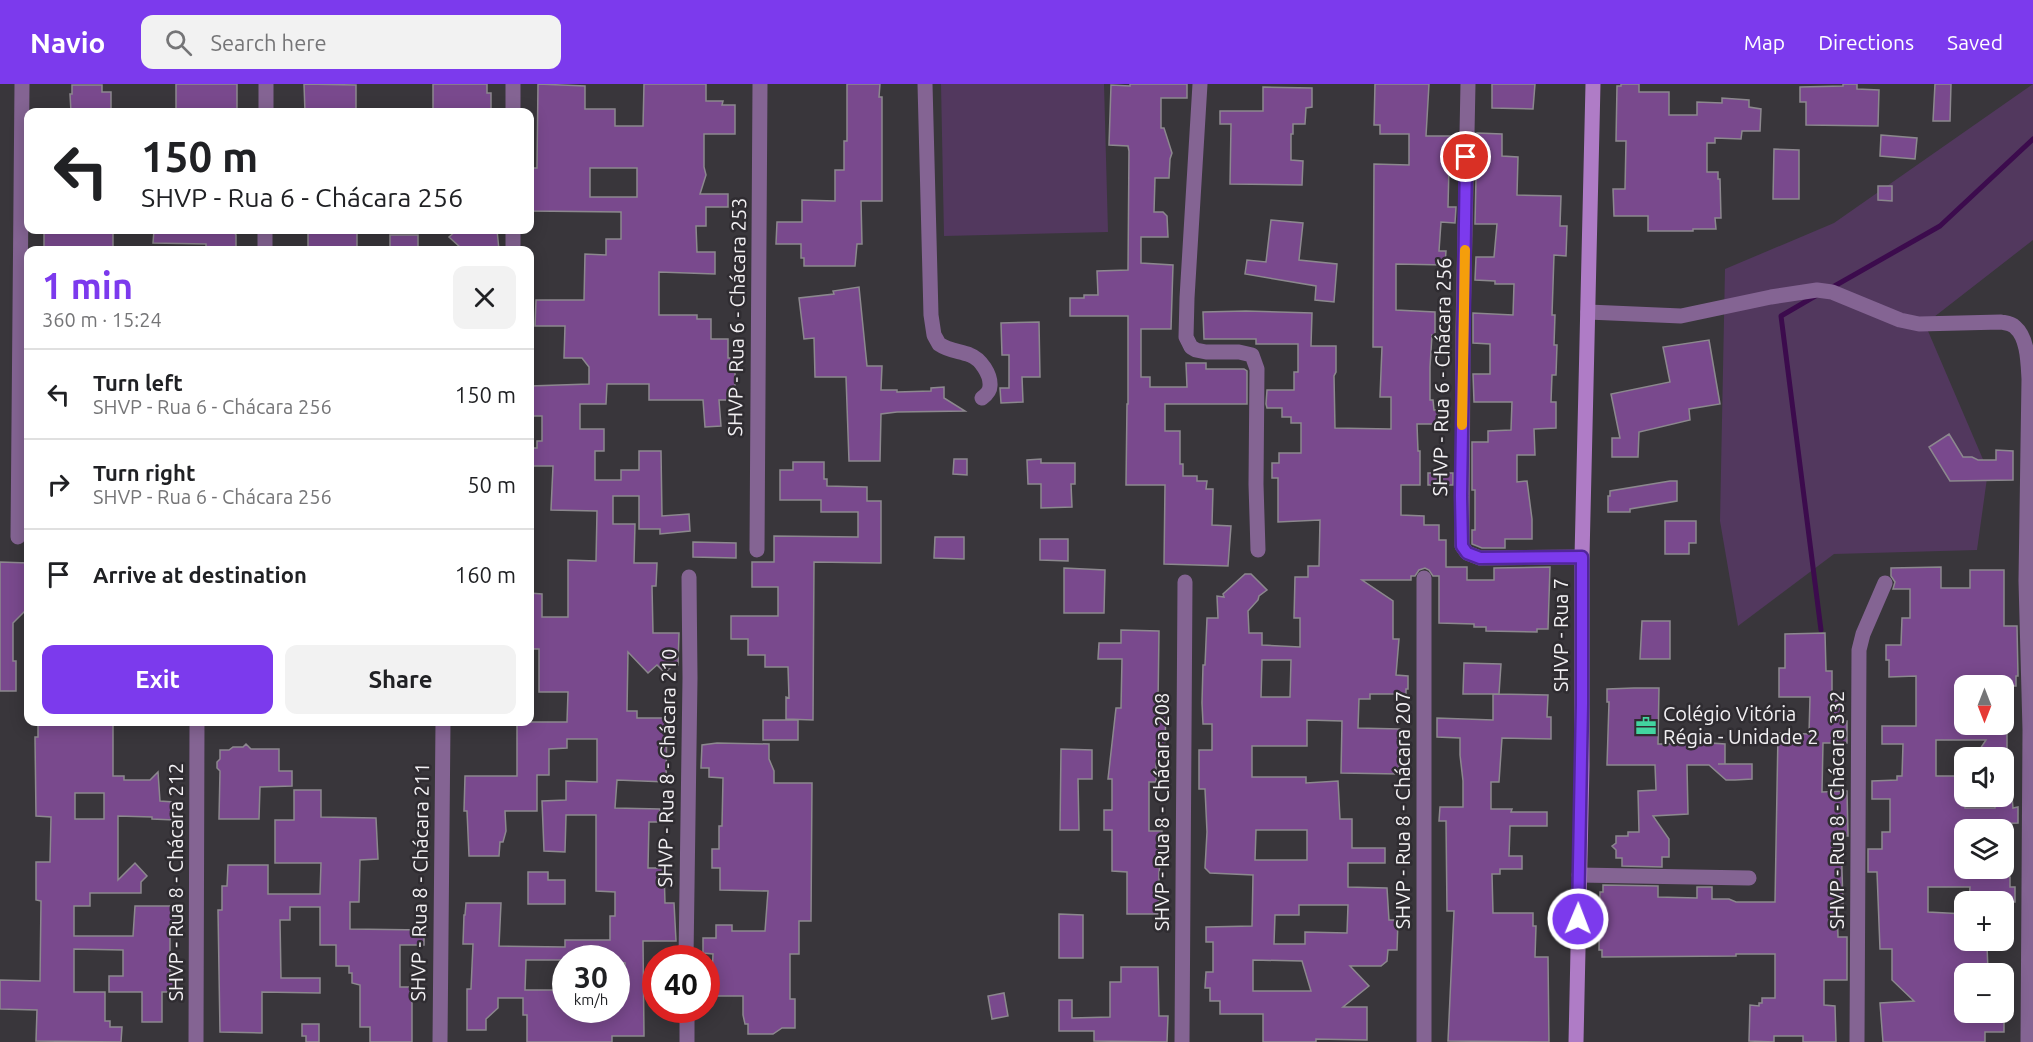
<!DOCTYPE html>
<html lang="en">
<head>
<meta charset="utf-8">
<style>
	body { margin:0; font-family:Ubuntu,sans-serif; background:#f2f2f2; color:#202124; height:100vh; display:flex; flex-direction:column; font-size:22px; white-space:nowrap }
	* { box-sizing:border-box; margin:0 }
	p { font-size:20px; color:#757577 }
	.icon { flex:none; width:33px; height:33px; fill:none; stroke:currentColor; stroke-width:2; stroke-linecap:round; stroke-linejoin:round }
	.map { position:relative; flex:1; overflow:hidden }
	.panel { position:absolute; left:24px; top:162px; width:510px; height:480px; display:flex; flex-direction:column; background:#fff; border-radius:12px; box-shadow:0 3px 15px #0003 }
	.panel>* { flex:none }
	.top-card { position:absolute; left:24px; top:24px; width:510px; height:126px; border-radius:12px; box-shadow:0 3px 15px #0003; background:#fff; color:#202124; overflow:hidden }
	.needle { width:39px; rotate:180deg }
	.controls { position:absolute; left:1954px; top:591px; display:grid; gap:12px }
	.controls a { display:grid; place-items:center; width:60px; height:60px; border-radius:12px; background:#fff; box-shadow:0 3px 15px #0003; font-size:30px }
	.speed { position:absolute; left:552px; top:861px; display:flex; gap:12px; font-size:30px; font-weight:700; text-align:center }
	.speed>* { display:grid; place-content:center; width:78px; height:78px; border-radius:50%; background:#fff; box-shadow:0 3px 15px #0003; line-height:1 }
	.speed small { font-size:15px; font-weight:400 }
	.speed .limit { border:9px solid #d22; background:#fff; color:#111 }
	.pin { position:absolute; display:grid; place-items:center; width:51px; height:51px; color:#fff; margin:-26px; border:3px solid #fff; border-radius:50%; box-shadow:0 2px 6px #0007 }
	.me { position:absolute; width:66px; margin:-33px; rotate:1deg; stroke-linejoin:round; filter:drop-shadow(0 0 4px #0008) }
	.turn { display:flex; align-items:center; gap:21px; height:126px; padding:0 18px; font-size:27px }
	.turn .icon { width:78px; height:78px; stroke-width:2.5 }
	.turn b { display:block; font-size:42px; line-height:51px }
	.round { display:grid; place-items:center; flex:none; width:63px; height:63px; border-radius:12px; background:#f2f2f2 }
	.overview { display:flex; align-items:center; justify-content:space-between; height:102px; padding:0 18px }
	h1 { font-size:36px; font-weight:700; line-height:45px; color:#7c3aed }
	.primary-button { display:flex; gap:12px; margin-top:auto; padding:12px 18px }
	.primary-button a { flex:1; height:69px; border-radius:12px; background:#7c3aed; color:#fff; font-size:24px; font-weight:700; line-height:69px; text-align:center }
	.primary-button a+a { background:#f2f2f2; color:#202124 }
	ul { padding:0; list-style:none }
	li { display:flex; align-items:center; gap:18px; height:90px; padding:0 18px; border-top:2px solid #e0e0e0 }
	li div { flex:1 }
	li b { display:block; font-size:22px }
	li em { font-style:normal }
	header { display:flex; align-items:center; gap:36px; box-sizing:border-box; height:84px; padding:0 30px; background:#7c3aed; color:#fff }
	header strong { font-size:28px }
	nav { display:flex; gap:33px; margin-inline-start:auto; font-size:21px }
	.search { width:420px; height:54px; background:#f2f2f2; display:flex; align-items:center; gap:15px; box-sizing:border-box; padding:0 21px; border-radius:12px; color:#757577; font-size:22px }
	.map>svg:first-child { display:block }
	.green { fill:#52385e }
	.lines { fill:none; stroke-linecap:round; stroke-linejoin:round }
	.stream { stroke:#3c0b4d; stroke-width:5 }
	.building { fill:#79498d; stroke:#8c888e; stroke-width:1.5; fill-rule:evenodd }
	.street { stroke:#846493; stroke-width:15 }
	.secondary { stroke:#af7cc6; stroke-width:15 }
	.route-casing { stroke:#51269a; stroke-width:15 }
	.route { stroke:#7c3aed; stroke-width:10 }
	.slow { stroke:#f59e0b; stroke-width:10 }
	.labels { text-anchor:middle; stroke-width:5; stroke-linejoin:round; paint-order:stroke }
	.street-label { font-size:20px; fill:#f2f0f3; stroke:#2f2c31 }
	.poi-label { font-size:20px; fill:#f2f0f3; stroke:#2f2c31; text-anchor:start }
</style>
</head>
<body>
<header>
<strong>Navio</strong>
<div class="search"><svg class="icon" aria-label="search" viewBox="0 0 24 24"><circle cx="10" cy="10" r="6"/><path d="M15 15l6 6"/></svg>Search here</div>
<nav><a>Map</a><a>Directions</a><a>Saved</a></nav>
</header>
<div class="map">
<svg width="2033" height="958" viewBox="0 0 2033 958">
	<rect width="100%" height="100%" fill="#39363b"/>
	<path class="green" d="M941,0H1104L1108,148L944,152Z
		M2033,0V156L1925,240L1988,387L1977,466L1834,470L1738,542L1720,437L1725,185L1834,139Z"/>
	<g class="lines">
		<path class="stream" d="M1831,204L1940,142L2033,55
			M1817,211L1781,232L1821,546"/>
	</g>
	<path class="building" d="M176,0H237V28H176Z
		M304,0L356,1V28H305Z
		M433,0H487V9H491V28H433Z
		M538,0L585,2V25H615V42H643L644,0H706V17H723L722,21H735V50H704V83L706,91L700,110H728V123H706V142H696L697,168H715V190L659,188V231H697V235H711V255H728V274H735V316H719L721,342L705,343L703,316H649V300H607L606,320H580V345H604V367H595V396H621V386H639V367H661L662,432L689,430L690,447L660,450V445H639V412H613V440H635L634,479H657L656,502H652L653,549H679L678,581H673L665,589L657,581L648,589L628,568L627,627H637V634H667L666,698L617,696L615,724L660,725V738H649L648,784H664L665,819H674L676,857H643L644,952H612V958H527V931H523V914H498V924L486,935V946H467V905H471L473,860H463L464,831H465L466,819H501L499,862L565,863V856H610V832H615V808L596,807V731H566L565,768L544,767L542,717L566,716V697L597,698V655H567V664L549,665V691H537V727H505L506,747L503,758H500L499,772H469L467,727H464L465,692H517V638H567L568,608H539V565H530V509L542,510V533H568V476L596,477L597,427L551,426L553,382H533V364H537V357H542V332H530V302L589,300V283L582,274H564L565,242H535L536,216H584L585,170L606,171V155H621V128L530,127V84H537ZM590,84H637V113H590ZM566,874H616V878L625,879V905H616V926H566V906H525L526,876H566Z
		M847,0H880L879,13H882V117H861L862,160H857L855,182H804V174H801V160H776L777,138H802V116L835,117V86H844V57H847Z
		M1130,0H1187V14H1161V44H1164L1172,69L1170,75L1169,94H1155L1154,128H1163L1167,132L1168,153H1141V179L1173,181L1171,245H1141V293H1150V303H1187L1186,279H1206V285H1244L1247,287V320H1165V347H1180V380H1183V392H1197V397H1207L1206,405H1213L1212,441L1231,442L1228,482L1164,480L1165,401H1126L1127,320H1128V232H1070V214H1084V211H1098L1097,187L1128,186L1129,67L1128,62L1109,61L1111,1L1130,2Z
		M1375,0H1429L1426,52H1457V82H1449L1448,123H1456L1455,139L1441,138L1439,167H1446L1445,181L1396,180V226L1435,228V252L1432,251L1430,283V316H1433L1434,326H1439V340H1417L1418,367H1420V401H1401V431L1424,432V441H1439V456H1446V483H1467V496H1494V484L1550,483L1548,545H1537V548L1486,547V543H1474V540L1439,539V492H1433L1429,486L1425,484L1419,486L1415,492H1411V496H1362L1393,517V555H1399L1396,591L1408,592V605H1406V610H1370V615H1359L1358,644L1400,645L1399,690L1341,689L1342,637L1307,636V662H1252V693H1306V699L1338,697L1340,735H1352V764H1385V779H1348V803L1387,804L1389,836H1398L1397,866H1388L1387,877L1381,882H1350L1369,902L1343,923H1367V956L1316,955V958H1263V930H1220V917H1210V904H1205L1206,888H1213V858H1206V843L1252,842L1253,791L1210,789L1205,784L1207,748L1205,705H1199V666H1212V640H1203L1202,619L1203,581H1205L1207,534H1218L1217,512L1224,513L1223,510L1245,490H1251L1267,506L1259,512L1258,516L1248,527L1249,549H1262V561L1300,563V534H1294L1295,493H1308V482H1319L1320,436L1278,438V394H1272V379H1279V369H1301V339H1291V333H1282V324H1267L1266,320L1267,306H1294V288H1298V260H1256V255H1204L1203,228L1246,227L1312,229L1311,262H1336V288L1334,292L1335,344L1391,345V313H1380L1382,263H1373L1374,80L1409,81V50H1380V41H1374ZM1262,576H1291L1290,613H1261ZM1256,746H1307V776H1255ZM1299,821H1348L1347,849L1305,848V860H1274L1275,831H1299ZM1253,876L1302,877L1311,907H1253Z
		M1492,0H1535L1533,25L1492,24Z
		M1621,0H1639V8H1669V31H1697V18L1722,19V14L1749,16V23L1761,25L1760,47H1742L1741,55L1715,54V59H1707V88H1718V95H1720L1721,134H1715L1716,145H1693V147H1648V132H1614L1613,105H1625L1626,57H1616L1617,2H1621Z
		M1843,0H1857V5L1879,6L1878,42L1806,41V18H1800V3L1843,2Z
		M1935,0H1951L1950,37H1933Z
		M72,1H102V8H111V28H71L70,10H72Z
		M1263,3L1312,4V23L1306,24L1305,40H1293V50H1291V76L1303,77L1302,101L1230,100L1231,40H1220V27H1263Z
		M1477,49L1502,50V72L1518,73L1517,111L1561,112L1560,142H1567L1566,172L1554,171L1552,231H1555L1554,261H1557L1556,291H1552L1551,318H1556V344L1534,345L1535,371H1517V398L1527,397L1532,435V455H1505V464H1482L1472,460V446H1475V406H1472V358H1488V347L1511,346L1512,318H1474L1473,290H1490V260L1473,259V229L1513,231L1514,200H1495V197L1475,196L1476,173H1494L1497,140H1475Z
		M1881,51L1917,54L1915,75L1880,72Z
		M1774,65L1799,66V115H1773Z
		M1878,102H1892V117L1878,116Z
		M1271,136L1303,139L1299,176L1337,180L1334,218L1315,216L1316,202L1245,190L1247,176L1266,178Z
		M44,146H113V165H44Z
		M154,146H233L236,151V163L206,164V160L153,159Z
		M308,146H357V163H308Z
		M457,146H497L499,166L461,164L449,153Z
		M390,151H418V166H390Z
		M859,203L867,282H882L881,306H897V308L931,307V304L944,303V314L965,327L897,328L881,330L880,377H849L846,293H815L814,254L804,255L799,214L834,210L833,207Z
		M1039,238L1040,293H1022L1023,318L1001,319L1000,304H1009V271H1002L1001,239Z
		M1709,256L1720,320L1689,325L1690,336L1639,348L1638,373H1612V354H1620L1611,310L1670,298L1663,263Z
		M1949,350L1963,373H1972L1978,376H1996V366L2013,367V396L1950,397L1929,363Z
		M954,375H967V391L953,390Z
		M1041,375V379H1075V400H1071L1072,423L1041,424V400H1028L1027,376Z
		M793,378H824V395H827V402L867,403V417H881V479L814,478L813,636L786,635V613L789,614L788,583H765V571H748V555H731V532H778V503H752V478H774V452L858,453V428H821V416H780V386H793Z
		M1428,389H1453V401H1428Z
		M1670,397H1677V417L1630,425V428H1608V412H1610V407Z
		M1665,437H1696V459H1689V470H1665Z
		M935,453H964V475L934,474Z
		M1040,455H1068V477L1040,476Z
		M693,458L736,459V474L693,473Z
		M0,478L28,479V524L13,539V577H16V607H0Z
		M1941,483V504H1970V486H2004V542H2017L2018,592H2016V602H1965V640H2007V674H1974L1986,656H1936V692H1965V724H1995V712H2012L2013,724L2018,723V739L1975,740V746H1965V784H2004V791L2010,793V803H2015V818H1969L1970,803H1928V828L1965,830V862H1987L1988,886H1964L1963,921H1965V928H2004V948H1985V958H1883L1880,919L1914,917L1892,896V865H1880L1877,788H1868V765H1882V748H1890V715H1872V697L1897,696V692H1902L1903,660H1882V642H1916V592L1889,593V576H1886V561H1901L1902,534H1910V505H1893L1895,498L1891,492V484Z
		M1064,484L1105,486L1104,529H1064Z
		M1642,537H1670V575H1640Z
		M1121,546L1159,547L1158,622H1166L1165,661H1162V674L1156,679V698H1149V747H1162L1161,768L1164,771L1161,774L1159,788V830H1127V788L1112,787V746H1104V726H1112V695H1108L1116,624H1121L1122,575H1098L1099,559H1121Z
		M1825,549L1826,587H1832V616H1844V637H1847V659H1823L1822,708L1847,707L1848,752H1841L1843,820H1837L1838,853H1847V896H1824V921L1835,922L1836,958H1803V952H1774V958L1749,957L1750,921L1759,922V919H1762V914H1775V870H1736V872L1602,873V866H1599L1600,808H1603V801L1658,802V813L1697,814V803H1712V815H1729L1736,818H1775L1778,649L1809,650L1810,613H1779V584H1785V550Z
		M1464,579L1501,580L1499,610H1463Z
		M1634,604H1659L1658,660H1693V653L1711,654V659L1725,660V680H1718H1752V695L1735,696H1726L1709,681H1687L1688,730L1653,732L1669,755V773H1662V783L1622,782V774H1616V766L1612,762L1616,759V752H1628V748H1639L1638,707L1656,706L1655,681H1607L1609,618H1607V605Z
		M1493,610L1548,611L1547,633H1551V655L1502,654L1499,698H1491V725H1512L1511,728H1547V742H1510L1509,772H1522V785H1500V790H1492L1493,829H1533V842H1536L1535,873H1548L1549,958L1448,957L1454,827H1447L1446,737H1439L1440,723H1463V697L1460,671V654L1437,653V634L1493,636Z
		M763,636H798V656H763Z
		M38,638H113V692H124V696H150L158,688L160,717L174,718V736L152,735V733L118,732V796L135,779L147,792L141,798V809H90V822H74V852H133L135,822H176V840H170V888H178V908H162V938H142V908H109V892H123V866L74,865V908H105V937H110V943H122L121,958L36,957L37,926L0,925V896L40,897L41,817L36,816V778H50L51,733L36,732L35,653H38ZM75,709H104V735H75Z
		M717,659L769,660V675L774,687V699H812L811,837H799V870H790V915H795V944H782L773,950H748V940H745L743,931V912H717L716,891H712L713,870L703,869V854H716V841H732V847H765L768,807L720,806V784H712V765H719V742H722L723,694L709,693V684H701L702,661Z
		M246,660L251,665H279V687H292V702L260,703L259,735H219L220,687L217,684V678L220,675V666H229L233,663H243Z
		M1061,665L1092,666V695H1078L1079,746H1060Z
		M294,706H321V733L376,734L378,775L360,776L359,818H350V845L424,846V861H400V903H412V958H370V943H360V901L352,899V889H349V882H336V861H320V823H290V836H280L281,894H320V909L262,908V949L220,948L218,826H222V802H227L228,781H268V810H320L321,779H275V736H294Z
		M528,788H548V796H565V820H528Z
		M1059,830L1083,831V874H1059Z
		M1121,883H1158L1159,932H1168L1167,958L1094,957V947H1059V916H1072V934L1110,933V898H1121Z
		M1004,909L1008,932L992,935L988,912Z
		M302,940H319V958H306V952H302Z"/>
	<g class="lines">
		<path class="street" d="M266,0V28
			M513,0V28
			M925,0L931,231L934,251L939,260C949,267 960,267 970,271C981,275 991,291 990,302C990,307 986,311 982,314
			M1200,0L1187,214L1186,253L1191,263L1196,266L1206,268H1239L1252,271L1257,285L1256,400L1258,466
			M1468,0L1463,245L1462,462L1467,469L1480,474L1582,473
			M265,166V146
			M513,166V146
			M1588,228L1681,232L1771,213L1817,206L1832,208L1900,236L1919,240L2001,238C2006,239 2011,239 2015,243C2028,254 2028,279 2029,295L2026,497L2030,646L2028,958
			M18,453L22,0
			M757,466L760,0
			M1424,494V958
			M1579,791L1749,794
			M686,874L690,594L689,493
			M687,926V958
			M196,958L197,638
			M440,958L443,638
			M1182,958L1185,498
			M1857,958L1859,566L1863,550L1885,499"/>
		<path class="secondary" d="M1576,958L1582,682V473L1593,0"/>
	</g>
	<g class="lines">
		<g class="route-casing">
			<path id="route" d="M1466,73L1461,412L1462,462L1467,469L1480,474L1582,473V620L1578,835"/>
		</g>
		<use href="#route" class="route"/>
		<path class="slow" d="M1462,341L1465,166"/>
	</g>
	<defs>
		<g id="office-bare" transform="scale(1.62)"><path d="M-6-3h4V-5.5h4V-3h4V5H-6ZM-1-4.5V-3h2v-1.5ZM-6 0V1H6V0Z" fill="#42d4a0" stroke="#2f2c31" stroke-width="2.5" paint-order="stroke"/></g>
	</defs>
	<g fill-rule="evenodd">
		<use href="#office-bare" x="1646" y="642"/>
	</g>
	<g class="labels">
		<g class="street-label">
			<text transform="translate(737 233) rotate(-89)" y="7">SHVP - Rua 6 - Chácara 253</text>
			<text transform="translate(1442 293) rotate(-89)" y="7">SHVP - Rua 6 - Chácara 256</text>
			<text transform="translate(1561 551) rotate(-90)" y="7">SHVP - Rua 7</text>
			<text transform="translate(667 684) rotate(-89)" y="7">SHVP - Rua 8 - Chácara 210</text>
			<text transform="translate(1403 726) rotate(-90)" y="7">SHVP - Rua 8 - Chácara 207</text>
			<text transform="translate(1837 726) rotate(-90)" y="7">SHVP - Rua 8 - Chácara 332</text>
			<text transform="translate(1162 728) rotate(-90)" y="7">SHVP - Rua 8 - Chácara 208</text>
			<text transform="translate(176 798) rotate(-90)" y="7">SHVP - Rua 8 - Chácara 212</text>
			<text transform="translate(420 798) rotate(-89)" y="7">SHVP - Rua 8 - Chácara 211</text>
		</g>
		<g class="poi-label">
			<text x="1663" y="637">Colégio Vitória<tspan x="1663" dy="23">Régia - Unidade 2</tspan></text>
		</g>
	</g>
</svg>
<div class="controls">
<a><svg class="needle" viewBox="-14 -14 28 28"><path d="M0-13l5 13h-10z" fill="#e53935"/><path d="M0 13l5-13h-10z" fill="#757577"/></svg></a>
<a><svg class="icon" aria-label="sound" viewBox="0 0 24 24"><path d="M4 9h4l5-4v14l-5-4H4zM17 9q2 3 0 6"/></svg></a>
<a><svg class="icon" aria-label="layers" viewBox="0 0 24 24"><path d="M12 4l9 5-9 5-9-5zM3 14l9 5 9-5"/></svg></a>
<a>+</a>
<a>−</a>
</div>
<div class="speed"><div>30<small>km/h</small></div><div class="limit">40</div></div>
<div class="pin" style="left:1466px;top:73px;background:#d93025"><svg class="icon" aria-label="arrive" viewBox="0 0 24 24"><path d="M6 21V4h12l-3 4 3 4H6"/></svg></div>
<svg class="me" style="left:1578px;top:835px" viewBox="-20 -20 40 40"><circle r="17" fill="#7c3aed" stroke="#fff" stroke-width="3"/><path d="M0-11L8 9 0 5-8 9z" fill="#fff"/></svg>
<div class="top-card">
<div class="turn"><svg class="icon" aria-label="left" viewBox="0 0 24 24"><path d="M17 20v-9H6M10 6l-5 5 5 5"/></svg><div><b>150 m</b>SHVP - Rua 6 - Chácara 256</div></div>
</div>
<section class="panel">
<div class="overview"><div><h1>1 min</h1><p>360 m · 15:24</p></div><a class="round"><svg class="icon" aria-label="close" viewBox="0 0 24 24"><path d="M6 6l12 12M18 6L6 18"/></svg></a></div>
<ul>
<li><svg class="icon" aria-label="left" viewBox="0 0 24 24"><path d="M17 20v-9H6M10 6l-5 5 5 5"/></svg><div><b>Turn left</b><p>SHVP - Rua 6 - Chácara 256</p></div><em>150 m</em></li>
<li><svg class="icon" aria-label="right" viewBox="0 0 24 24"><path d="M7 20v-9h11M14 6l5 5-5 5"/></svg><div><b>Turn right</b><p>SHVP - Rua 6 - Chácara 256</p></div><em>50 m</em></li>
<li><svg class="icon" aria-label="arrive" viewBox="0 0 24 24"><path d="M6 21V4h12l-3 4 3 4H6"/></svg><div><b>Arrive at destination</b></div><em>160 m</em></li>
</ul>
<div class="primary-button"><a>Exit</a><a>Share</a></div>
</section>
</div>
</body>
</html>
